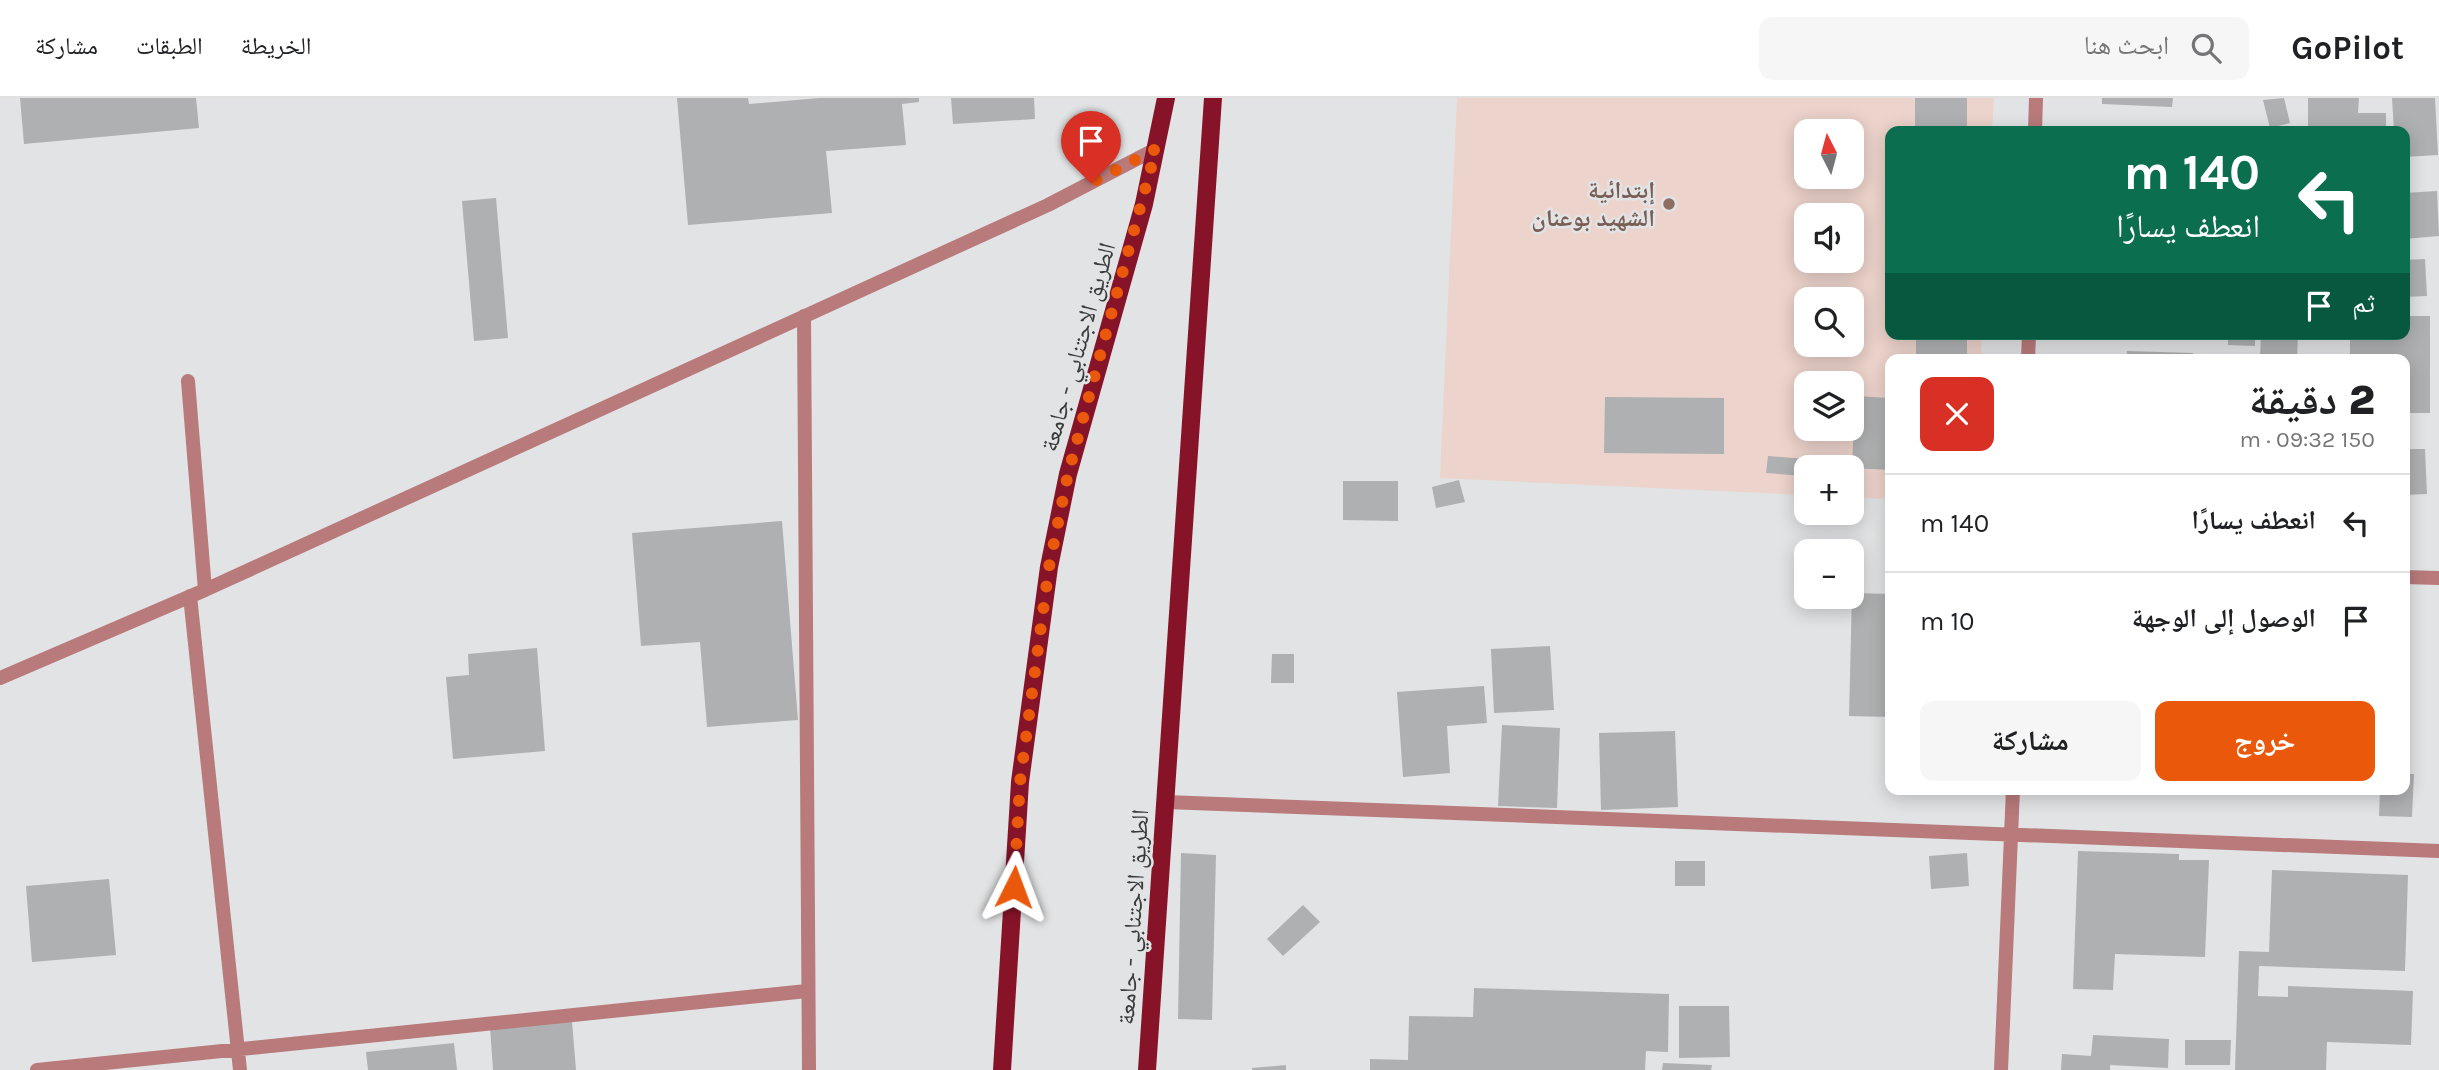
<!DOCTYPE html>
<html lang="ar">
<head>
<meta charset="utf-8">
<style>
	body { margin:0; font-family:Karla,"Noto Naskh Arabic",sans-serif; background:#f6f6f6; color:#202124; direction:rtl; height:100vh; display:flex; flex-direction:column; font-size:26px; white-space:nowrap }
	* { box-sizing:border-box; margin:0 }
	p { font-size:23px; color:#757577 }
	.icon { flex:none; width:38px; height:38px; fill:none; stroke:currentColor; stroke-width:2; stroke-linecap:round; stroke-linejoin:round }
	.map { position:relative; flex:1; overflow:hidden; direction:ltr }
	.side { position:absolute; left:1885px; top:256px; width:525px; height:441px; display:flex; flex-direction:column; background:#fff; border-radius:14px; box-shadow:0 4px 18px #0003; direction:rtl }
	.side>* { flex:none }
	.banner { position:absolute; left:1885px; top:28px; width:525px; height:214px; border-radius:14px; box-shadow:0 4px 18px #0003; direction:rtl; background:#0b6e4f; color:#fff; overflow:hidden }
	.needle { width:46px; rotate:354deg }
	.fabs { position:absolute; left:1794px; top:21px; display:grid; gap:14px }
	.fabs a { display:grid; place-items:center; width:70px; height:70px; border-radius:14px; background:#fff; box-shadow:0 4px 18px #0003; font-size:35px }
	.pin { position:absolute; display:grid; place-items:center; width:60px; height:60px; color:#fff; margin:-72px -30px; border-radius:50% 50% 50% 0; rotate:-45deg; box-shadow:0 0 7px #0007 }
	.pin .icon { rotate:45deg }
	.me { position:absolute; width:77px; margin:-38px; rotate:3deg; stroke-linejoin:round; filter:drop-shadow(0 0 5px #0008) }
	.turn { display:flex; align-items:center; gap:24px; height:147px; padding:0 35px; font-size:32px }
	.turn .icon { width:91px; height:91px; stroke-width:2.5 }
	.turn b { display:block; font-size:49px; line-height:60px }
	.then { display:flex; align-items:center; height:66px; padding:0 35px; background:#0003; gap:14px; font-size:26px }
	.round { display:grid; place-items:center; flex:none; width:74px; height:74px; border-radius:14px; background:#f6f6f6 }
	.summary { display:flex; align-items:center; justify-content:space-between; height:119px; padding:0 35px }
	h1 { font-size:42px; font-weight:800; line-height:52px }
	.button { display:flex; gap:14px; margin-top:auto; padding:14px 35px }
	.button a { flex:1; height:80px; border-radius:14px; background:#ea580c; color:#fff; font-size:28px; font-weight:800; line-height:80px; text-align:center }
	.button a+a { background:#f6f6f6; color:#202124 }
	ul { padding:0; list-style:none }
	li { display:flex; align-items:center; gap:21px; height:98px; padding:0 35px; border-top:2px solid #e0e0e0 }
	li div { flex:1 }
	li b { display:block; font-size:26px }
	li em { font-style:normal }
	header { display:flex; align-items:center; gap:42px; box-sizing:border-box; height:98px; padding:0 35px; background:#fff; border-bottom:2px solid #e0e0e0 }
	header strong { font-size:33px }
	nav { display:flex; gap:38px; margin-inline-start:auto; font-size:24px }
	.search { width:490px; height:63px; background:#f6f6f6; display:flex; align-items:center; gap:18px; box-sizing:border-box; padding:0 24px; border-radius:14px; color:#757577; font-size:26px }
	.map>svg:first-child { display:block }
	.education { fill:#ecd3cb; fill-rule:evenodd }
	.building { fill:#afb0b1 }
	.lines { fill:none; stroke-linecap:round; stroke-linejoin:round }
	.minor { stroke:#b87a7b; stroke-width:14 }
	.primary { stroke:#861328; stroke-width:18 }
	.route { stroke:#ea580c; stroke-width:12; stroke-dasharray:0 21.6 }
	.education-dot { fill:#8d6e63; stroke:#e2e3e4; stroke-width:2.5 }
	.labels { text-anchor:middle; stroke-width:5; stroke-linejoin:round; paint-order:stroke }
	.education-label { font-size:24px; font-weight:bold; fill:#785e54; stroke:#e2e3e4; text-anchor:end }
	.street-label { font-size:24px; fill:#393a3a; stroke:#e2e3e4 }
</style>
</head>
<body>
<header>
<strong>GoPilot</strong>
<div class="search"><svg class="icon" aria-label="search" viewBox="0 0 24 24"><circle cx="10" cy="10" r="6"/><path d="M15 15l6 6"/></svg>ابحث هنا</div>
<nav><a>الخريطة</a><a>الطبقات</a><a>مشاركة</a></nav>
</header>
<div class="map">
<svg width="2439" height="972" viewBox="0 0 2439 972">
	<rect width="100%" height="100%" fill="#e2e3e4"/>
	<path class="education" d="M1457,0H1994L1992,33H1890V236H1982L1981,261H1890V401L1852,399V369H1806V397L1440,380ZM1806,33H1852V79H1806ZM1806,117H1852V163H1806ZM1806,201H1852V247H1806ZM1806,285H1852V331H1806Z"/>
	<path class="building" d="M20,0H196L199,30L24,46Z
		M677,0H748L749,6L819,0H919V4L902,6L906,47L826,53L832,115L688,127Z
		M951,0H1034L1035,21L953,26Z
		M1915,0H1967V33H1915Z
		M2102,0H2173L2172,9L2102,6Z
		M2284,0L2290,25L2270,30L2263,2Z
		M2308,0H2359L2358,15H2386V33H2308Z
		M2392,0H2435L2438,57L2404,59V33H2394Z
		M2437,93L2439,138L2404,141V95Z
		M496,100L508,240L474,243L462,103Z
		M2425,161L2427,198L2404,199V162Z
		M2404,218H2430V315H2404V261H2350V236H2404Z
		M1916,236H1967V261H1916Z
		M2228,236H2255V248L2228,247Z
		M2261,236L2298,237L2297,261H2260Z
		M2127,253L2193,255V261H2127Z
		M1855,298L1890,300V372L1852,370Z
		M1605,299L1724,300V356L1604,355Z
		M2404,351H2425L2427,396L2404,397Z
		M1768,358L1806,361L1804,378L1766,375Z
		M1459,382L1465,404L1436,410L1432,389Z
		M1343,383H1398V423L1343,422Z
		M782,423L798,622L707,629L700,544L641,548L632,435Z
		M1852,495L1890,496V619L1849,618Z
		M1550,548L1554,612L1494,615L1491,551Z
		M537,550L545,653L453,661L446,579L469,577L468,556Z
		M1272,556H1294V585H1271Z
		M1484,588L1487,625L1447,628L1450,675L1403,679L1397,594Z
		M1502,627L1560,630L1557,710L1498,708Z
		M1675,633L1678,709L1601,712L1599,635Z
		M2404,676H2414L2412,719L2379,718L2380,691H2404Z
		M2078,753L2179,756V762H2209L2205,859L2115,856L2113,892L2073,891Z
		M1181,755L1216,757L1212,922L1178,921Z
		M1967,755L1969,788L1931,791L1929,758Z
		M1675,763H1705V788H1675Z
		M2272,772L2408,777L2405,873L2259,868L2258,898L2288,899V888L2413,893L2411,947L2327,944L2326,972H2235L2239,853L2269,854Z
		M109,781L116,857L32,864L26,788Z
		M1303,807L1320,824L1283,858L1267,841Z
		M1474,890L1669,896L1668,954L1646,953L1645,972H1370V961L1408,962L1409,918L1473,919Z
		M1679,908H1729L1730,959L1679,960Z
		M572,923L576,972H493L490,929Z
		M2093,937L2169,941L2168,970L2110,967V972H2061L2062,956L2091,958Z
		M2185,942H2231L2230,967H2185Z
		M454,945L457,972H368L366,954Z
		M1663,965L1712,967L1711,972H1662Z
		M1286,967V972H1252V970Z"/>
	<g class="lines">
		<path class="minor" d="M2035,33L2036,0
			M804,218L809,972
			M2028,261L2029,236
			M188,283L205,492
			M2404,479L2439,480
			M190,498L240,972
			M0,580L205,492L1048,107L1156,51
			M1166,704L2439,753
			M37,972L807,893
			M2001,972L2013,691"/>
		<path class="primary" d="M1002,972L1020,684L1049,469L1068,376L1144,106L1166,0
			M1147,972L1213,0"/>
	</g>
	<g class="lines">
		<path class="route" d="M1014,789L1020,684L1049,469L1068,376L1156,51L1091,85"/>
	</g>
	<circle class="education-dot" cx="1669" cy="106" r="7"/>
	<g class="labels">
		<g class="education-label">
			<text x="1655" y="100">إبتدائية<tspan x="1655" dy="28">الشهيد بوعنان</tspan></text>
		</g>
		<g class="street-label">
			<text transform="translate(1078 249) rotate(-74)" y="8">الطريق الاجتنابي - جامعة</text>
			<text transform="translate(1133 819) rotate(-86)" y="8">الطريق الاجتنابي - جامعة</text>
		</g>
	</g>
</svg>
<div class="fabs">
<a><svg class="needle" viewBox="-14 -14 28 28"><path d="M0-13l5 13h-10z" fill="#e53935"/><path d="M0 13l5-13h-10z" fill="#757577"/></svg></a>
<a><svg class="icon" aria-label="sound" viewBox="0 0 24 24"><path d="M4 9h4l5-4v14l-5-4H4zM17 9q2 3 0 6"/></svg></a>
<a><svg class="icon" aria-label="search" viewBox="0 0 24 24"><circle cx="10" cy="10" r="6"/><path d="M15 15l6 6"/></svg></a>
<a><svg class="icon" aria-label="layers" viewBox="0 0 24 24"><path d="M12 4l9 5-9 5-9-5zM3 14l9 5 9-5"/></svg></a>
<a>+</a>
<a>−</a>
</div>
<div class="pin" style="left:1091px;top:85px;background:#d93025"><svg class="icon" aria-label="arrive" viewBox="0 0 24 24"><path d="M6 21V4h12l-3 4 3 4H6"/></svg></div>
<svg class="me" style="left:1014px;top:789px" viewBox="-20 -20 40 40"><path d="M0-17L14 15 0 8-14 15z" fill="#ea580c" stroke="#fff" stroke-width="4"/></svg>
<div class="banner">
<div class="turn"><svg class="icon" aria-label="left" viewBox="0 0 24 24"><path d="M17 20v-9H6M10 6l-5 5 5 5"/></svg><div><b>140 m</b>انعطف يسارًا</div></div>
<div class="then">ثم<svg class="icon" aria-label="arrive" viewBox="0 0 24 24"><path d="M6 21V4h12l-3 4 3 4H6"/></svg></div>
</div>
<section class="side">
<div class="summary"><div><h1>2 دقيقة</h1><p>150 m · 09:32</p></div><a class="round" style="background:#d93025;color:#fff"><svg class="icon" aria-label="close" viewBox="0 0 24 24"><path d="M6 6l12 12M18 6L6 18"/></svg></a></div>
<ul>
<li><svg class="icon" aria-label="left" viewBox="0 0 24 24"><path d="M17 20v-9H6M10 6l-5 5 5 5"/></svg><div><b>انعطف يسارًا</b></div><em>140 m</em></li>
<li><svg class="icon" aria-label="arrive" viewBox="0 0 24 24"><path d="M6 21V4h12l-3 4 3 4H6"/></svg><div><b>الوصول إلى الوجهة</b></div><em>10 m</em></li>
</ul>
<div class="button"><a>خروج</a><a>مشاركة</a></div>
</section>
</div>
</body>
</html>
